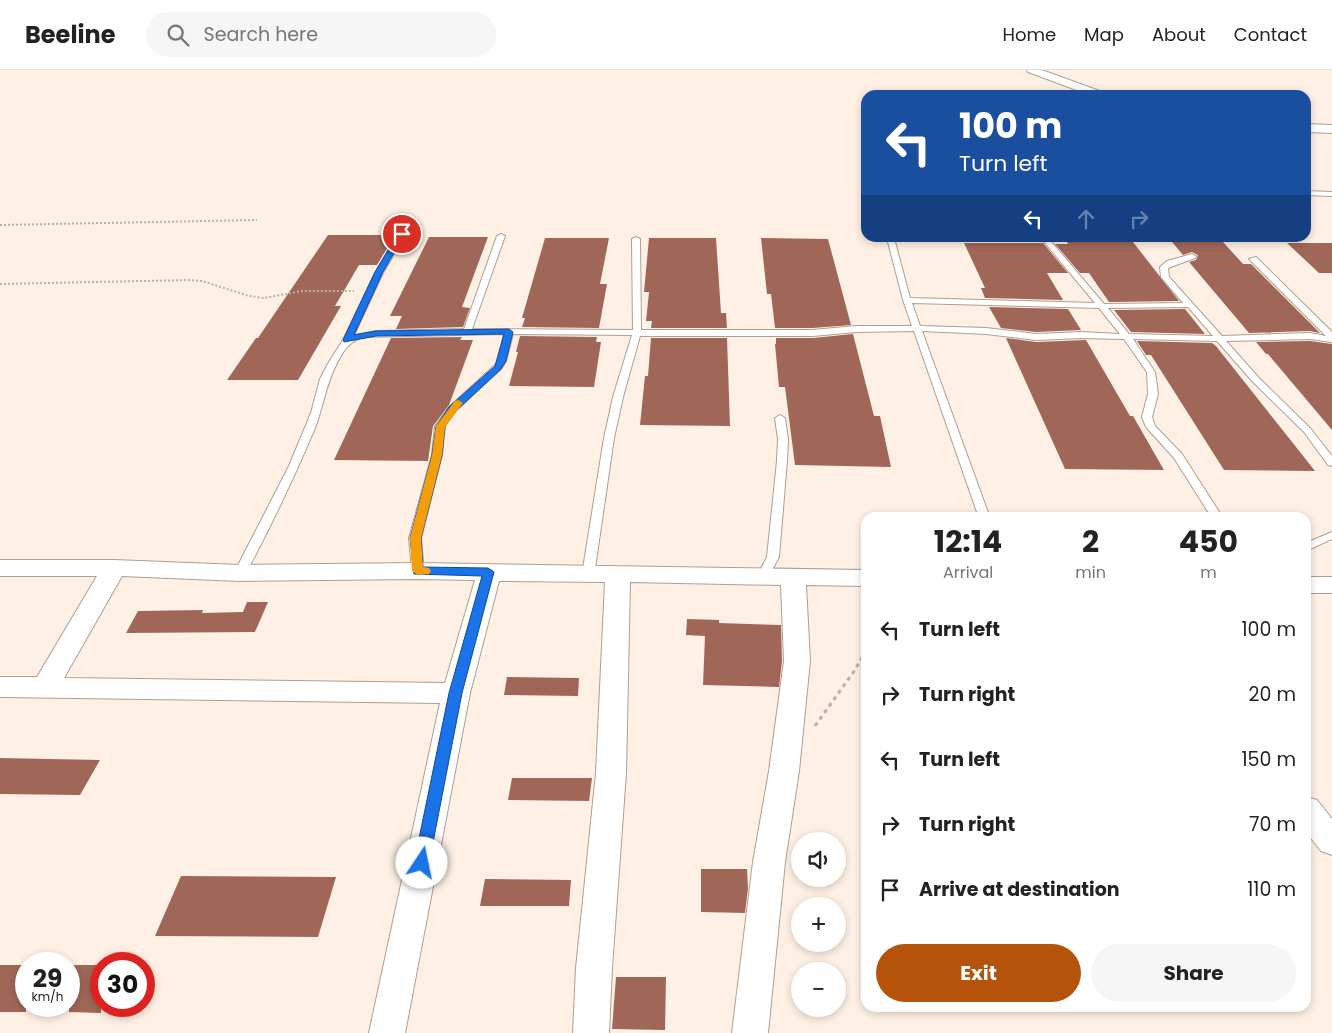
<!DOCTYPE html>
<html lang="en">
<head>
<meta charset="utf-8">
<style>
	body { margin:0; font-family:Poppins,sans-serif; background:#f6f6f6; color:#222; height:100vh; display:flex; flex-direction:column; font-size:19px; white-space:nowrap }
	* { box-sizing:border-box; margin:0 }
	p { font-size:16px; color:#767676 }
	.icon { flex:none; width:28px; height:28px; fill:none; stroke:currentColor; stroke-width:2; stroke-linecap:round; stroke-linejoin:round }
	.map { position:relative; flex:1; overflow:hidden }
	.drawer { position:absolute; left:861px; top:442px; width:450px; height:500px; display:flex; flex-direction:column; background:#fff; border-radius:15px; box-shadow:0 2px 8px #0003 }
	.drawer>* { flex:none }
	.hud { position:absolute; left:861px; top:20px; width:450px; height:152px; border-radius:15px; box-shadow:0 2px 8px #0003; background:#1a4fa0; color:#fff; overflow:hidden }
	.tools { position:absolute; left:791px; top:762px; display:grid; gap:10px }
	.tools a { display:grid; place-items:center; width:55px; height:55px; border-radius:50%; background:#fff; box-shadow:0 2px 8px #0003; font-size:25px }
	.speed { position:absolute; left:15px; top:882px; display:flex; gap:10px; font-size:25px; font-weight:700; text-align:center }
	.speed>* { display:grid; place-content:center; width:65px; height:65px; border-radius:50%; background:#fff; box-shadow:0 2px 8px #0003; line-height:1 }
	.speed small { font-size:12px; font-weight:400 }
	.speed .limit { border:8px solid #d22; background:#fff; color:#111 }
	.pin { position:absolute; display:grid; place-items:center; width:42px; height:42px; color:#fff; margin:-21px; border:2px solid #fff; border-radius:50%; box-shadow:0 1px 5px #0007 }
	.me { position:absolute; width:55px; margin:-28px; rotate:11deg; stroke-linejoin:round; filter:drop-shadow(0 0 4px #0008) }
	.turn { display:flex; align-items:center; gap:18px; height:105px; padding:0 15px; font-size:22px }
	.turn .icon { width:65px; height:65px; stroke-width:2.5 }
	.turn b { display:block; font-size:35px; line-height:42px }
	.lanes { display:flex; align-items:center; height:48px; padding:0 15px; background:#0003; justify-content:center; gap:25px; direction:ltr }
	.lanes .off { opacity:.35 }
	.eta { display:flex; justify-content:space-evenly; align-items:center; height:85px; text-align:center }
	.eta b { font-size:30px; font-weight:700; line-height:35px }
	.button { display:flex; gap:10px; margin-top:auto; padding:10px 15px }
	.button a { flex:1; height:58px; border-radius:30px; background:#b45309; color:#fff; font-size:20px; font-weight:700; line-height:58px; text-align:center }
	.button a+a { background:#f6f6f6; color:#222 }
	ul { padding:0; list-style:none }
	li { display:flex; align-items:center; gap:15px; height:65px; padding:0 15px }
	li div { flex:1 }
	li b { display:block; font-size:19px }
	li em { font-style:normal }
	header { display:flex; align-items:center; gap:30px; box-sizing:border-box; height:70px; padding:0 25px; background:#fff; border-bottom:1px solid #e0e0e0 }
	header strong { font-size:24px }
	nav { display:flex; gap:28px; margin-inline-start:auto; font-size:18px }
	.search { width:350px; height:45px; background:#f6f6f6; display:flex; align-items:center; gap:12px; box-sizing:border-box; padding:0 18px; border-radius:28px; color:#767676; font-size:19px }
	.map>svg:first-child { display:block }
	.building { fill:#a06758 }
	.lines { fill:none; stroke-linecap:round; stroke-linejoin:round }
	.service-casing { stroke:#af9f90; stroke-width:2 }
	.minor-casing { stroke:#af9f90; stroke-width:2 }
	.path-far1 { stroke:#bcb0a6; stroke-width:2; stroke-dasharray:2 2; stroke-linecap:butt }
	.path { stroke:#bcb0a6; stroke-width:3; stroke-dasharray:4 4; stroke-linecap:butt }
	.service { fill:#fff; fill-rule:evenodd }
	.minor { fill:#fff; fill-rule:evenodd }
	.route { fill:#1a73e8; stroke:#114b97 }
	.slow { fill:#f59e0b }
</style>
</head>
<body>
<header>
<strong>Beeline</strong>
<div class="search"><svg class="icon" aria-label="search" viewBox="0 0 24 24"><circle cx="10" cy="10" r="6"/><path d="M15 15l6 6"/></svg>Search here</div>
<nav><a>Home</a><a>Map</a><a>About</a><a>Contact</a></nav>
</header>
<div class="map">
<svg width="1332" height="963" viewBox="0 0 1332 963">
	<rect width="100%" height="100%" fill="#fef0e4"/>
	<path class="building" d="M328,165H395L377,195H359L335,236H341L298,310H227L256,268H258Z
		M429,167H488L462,237L470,238L463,257L396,259L402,246H390Z
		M545,168H609L600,214H607L599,258L522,257L525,248H522Z
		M649,168H716L721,243H726L727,258H651L652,251H646L649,222H644Z
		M761,168L828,169L851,255L813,258H775L771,224H767Z
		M1067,172H1133L1179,231L1109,232L1089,203H1080L1055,174H1068Z
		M1172,172H1223L1243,194H1251L1320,263L1310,261L1249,263L1189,192L1196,190L1198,185L1192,182L1183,185Z
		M964,173H1043L1068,203H1047L1063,230L985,228L981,218H985Z
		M1287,173H1332V203H1319Z
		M989,237L1068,239L1081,260L1036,262L1001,258Z
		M1185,239L1205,264L1131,262L1114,240Z
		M853,264L874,346H880L891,397L795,395L785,317H779L775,274H776V268H813Z
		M520,266L597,267L596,272H601L594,317L509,316L518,282H516Z
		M462,267L460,270H473L449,335L433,356L428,391L334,390L391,268Z
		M651,268H727L730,356L640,355L645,306H648Z
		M1006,268L1036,272L1086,270L1130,346H1133L1164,400L1065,399Z
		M1137,271L1212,273L1216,276L1315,401L1224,400L1151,285H1146Z
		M1310,271L1332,274V360L1268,284H1266L1256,272Z
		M247,532H268L255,562L126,563L138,541L203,540L202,543L243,542Z
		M687,549L719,550V553L781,555L782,591L779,617L703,615L705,566L686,565Z
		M507,607L579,608L578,626L504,625Z
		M0,688L100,690L80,725L0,724Z
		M512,708H592L589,731L508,730Z
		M701,799H747L748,818L745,843L701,842Z
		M181,806L336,807L318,867L155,866Z
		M485,809L571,810L569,836H480Z
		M0,895H26V942H0Z
		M69,895H101V943L69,942Z
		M616,907H666L665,960L612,959Z"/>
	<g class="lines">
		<g class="service-casing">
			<path id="service" d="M1306,121L1332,122V126L1306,125Z
				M399,162L406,164L383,203L354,265L376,261L464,259L497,166L501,164L505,166L472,259L633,260L632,169L636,167L640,169L641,260H813L856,256H912L903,230L887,168H894L910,228L1095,233L1041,168H1048L1104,234L1183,233L1161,207L1160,197L1167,191L1192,184L1196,186L1195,188L1168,198L1169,207L1222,266L1310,263L1326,266L1249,189L1256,187L1332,262V272L1310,269L1226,271L1259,308L1310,358L1332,386V396L1328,395L1304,362L1253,312L1217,271L1133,269L1155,302L1158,324L1152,347L1155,356L1182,384L1223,448H1212L1174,388L1146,357L1142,347L1148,324L1147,302L1124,269L1081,268L1036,270L986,264L922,261L990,448H979L914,261L856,262L813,266H640L623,327L614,368L594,505L588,509L582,505L604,368L613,327L632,265L513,264L506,291L501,299L455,341L445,356L442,385L421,468L424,501L418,505L412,501L409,468L432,385L435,356L449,337L495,295L498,291L504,264L362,267C348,273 344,280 337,293C326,314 323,337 315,358C294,408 271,456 246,503L244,506H236L234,503L289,396L311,343L320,309L329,292L343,270L375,203ZM912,233L1099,238L1120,264L1081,262L1036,264L986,258L920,256ZM1188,237L1213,266L1129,264L1108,238Z
				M780,345L785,348L788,369L787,391L779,487L767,509L763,510L757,506L767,487L777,391L778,369L775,348Z
				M1332,462V469L1306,481V473Z"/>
		</g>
		<g class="minor-casing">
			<path id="minor" d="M1027,0H1042L1105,23L1107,25H1090L1028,2Z
				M1306,54L1332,55V63L1306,62Z
				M0,490H114L240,495L418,493L866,500V516L806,515L810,591L799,701L785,792L768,963H732L753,792L769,701L784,591L781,515L630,512L626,703L612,898L609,963H573L576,898L596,703L605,512L499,511L470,623L405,963H369L440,633L0,627V607H37L97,506H0ZM122,506L240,511L418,509L475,510L445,613L64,608Z
				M1306,507H1332V523H1306Z
				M1306,727L1317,730L1332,749V785L1321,781L1306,762Z"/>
		</g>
		<path class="path-far1" d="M0,155L257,150
			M0,214L190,210L202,211L249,226L264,228L302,221H354"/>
		<path class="path" d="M815,656L855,600L866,580"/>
		<use href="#service" class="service"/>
		<use href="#minor" class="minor"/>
	</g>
	<path class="route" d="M399,162L405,164L383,202L354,265L376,261L509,259L513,262L506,291L501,299L456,341L445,356L442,385L421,468L423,497L488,498L494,502L462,623L429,793L427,798L422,799L416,798L414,793L449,623L482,506L414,504L410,468L432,385L436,356L449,337L495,296L504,264L376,266L344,272L343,270L375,202Z"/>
	<path class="slow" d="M458,330L463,333L445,357L442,385L421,468L423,497L429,498L431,501L429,504L418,505L412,501L410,468L432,385L436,356L455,331Z"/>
</svg>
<div class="tools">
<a><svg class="icon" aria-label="sound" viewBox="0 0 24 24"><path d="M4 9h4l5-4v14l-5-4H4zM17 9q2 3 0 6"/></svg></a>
<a>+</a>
<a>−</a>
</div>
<div class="speed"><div>29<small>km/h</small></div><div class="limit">30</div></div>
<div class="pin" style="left:402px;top:164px;background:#d93025"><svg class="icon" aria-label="arrive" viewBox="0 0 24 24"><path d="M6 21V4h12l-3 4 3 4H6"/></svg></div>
<svg class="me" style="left:422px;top:793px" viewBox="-20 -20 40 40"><circle r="19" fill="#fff"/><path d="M0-13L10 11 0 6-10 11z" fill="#1a73e8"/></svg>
<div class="hud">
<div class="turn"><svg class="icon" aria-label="left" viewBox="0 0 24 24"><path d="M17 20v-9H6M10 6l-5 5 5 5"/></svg><div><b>100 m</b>Turn left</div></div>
<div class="lanes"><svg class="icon" aria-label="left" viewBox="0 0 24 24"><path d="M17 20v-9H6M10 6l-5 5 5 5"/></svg><svg class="icon off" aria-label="ahead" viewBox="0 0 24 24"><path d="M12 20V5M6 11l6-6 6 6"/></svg><svg class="icon off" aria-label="right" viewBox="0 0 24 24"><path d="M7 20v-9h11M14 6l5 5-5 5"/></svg></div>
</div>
<section class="drawer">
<div class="eta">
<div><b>12:14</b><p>Arrival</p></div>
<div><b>2</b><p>min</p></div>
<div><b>450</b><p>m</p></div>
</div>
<ul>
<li><svg class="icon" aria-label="left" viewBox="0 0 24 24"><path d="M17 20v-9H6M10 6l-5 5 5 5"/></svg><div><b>Turn left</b></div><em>100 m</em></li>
<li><svg class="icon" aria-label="right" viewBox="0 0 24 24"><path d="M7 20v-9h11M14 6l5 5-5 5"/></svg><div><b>Turn right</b></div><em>20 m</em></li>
<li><svg class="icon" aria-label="left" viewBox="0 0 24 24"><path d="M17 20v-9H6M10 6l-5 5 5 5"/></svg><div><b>Turn left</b></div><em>150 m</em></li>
<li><svg class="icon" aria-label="right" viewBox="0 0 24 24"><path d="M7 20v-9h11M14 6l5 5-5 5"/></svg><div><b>Turn right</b></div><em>70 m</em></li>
<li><svg class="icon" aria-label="arrive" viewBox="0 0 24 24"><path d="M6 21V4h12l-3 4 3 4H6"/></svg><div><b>Arrive at destination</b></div><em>110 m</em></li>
</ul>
<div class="button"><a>Exit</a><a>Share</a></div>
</section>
</div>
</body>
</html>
